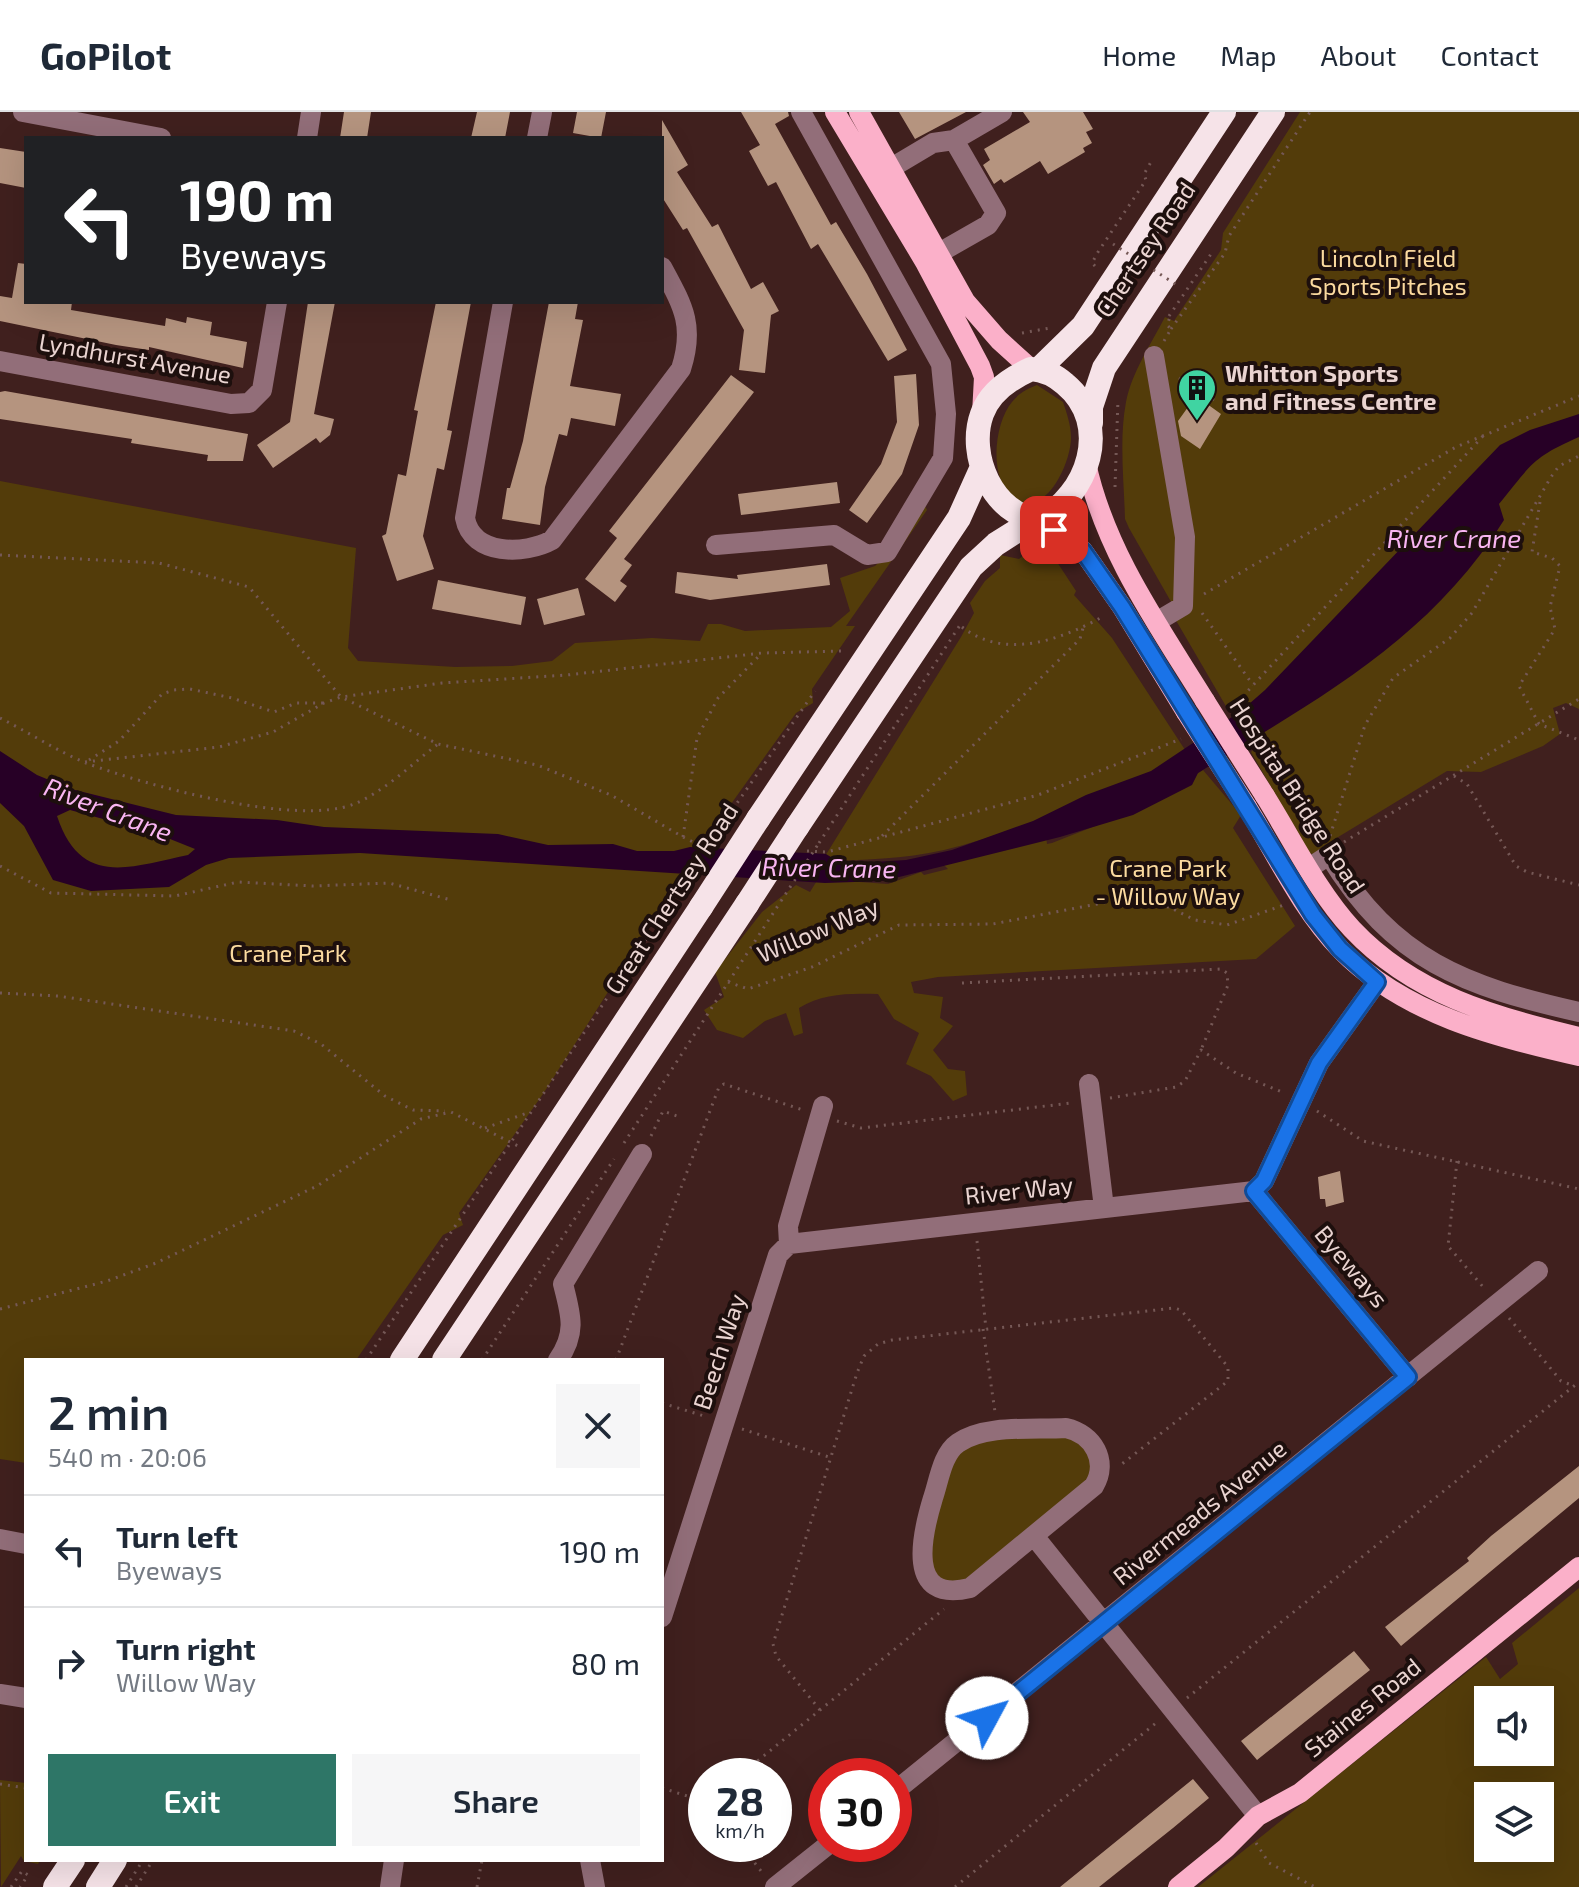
<!DOCTYPE html>
<html lang="en">
<head>
<meta charset="utf-8">
<style>
	body { margin:0; font-family:"Exo 2",sans-serif; background:#f6f6f7; color:#1f2937; height:100vh; display:flex; flex-direction:column; font-size:30px; white-space:nowrap }
	* { box-sizing:border-box; margin:0 }
	p { font-size:26px; color:#747a83 }
	.icon { flex:none; width:44px; height:44px; fill:none; stroke:currentColor; stroke-width:2; stroke-linecap:round; stroke-linejoin:round }
	.map { position:relative; flex:1; overflow:hidden }
	.side { position:absolute; left:24px; top:1246px; width:640px; height:504px; display:flex; flex-direction:column; background:#fff; border-radius:0px; box-shadow:0 8px 32px #0002 }
	.side>* { flex:none }
	.banner { position:absolute; left:24px; top:24px; width:640px; height:168px; border-radius:0px; box-shadow:0 8px 32px #0002; background:#202124; color:#fff; overflow:hidden }
	.buttons { position:absolute; left:1474px; top:1574px; display:grid; gap:16px }
	.buttons a { display:grid; place-items:center; width:80px; height:80px; border-radius:0px; background:#fff; box-shadow:0 8px 32px #0002; font-size:40px }
	.speed { position:absolute; left:688px; top:1646px; display:flex; gap:16px; font-size:40px; font-weight:700; text-align:center }
	.speed>* { display:grid; place-content:center; width:104px; height:104px; border-radius:50%; background:#fff; box-shadow:0 8px 32px #0002; line-height:1 }
	.speed small { font-size:20px; font-weight:400 }
	.speed .limit { border:12px solid #d22; background:#fff; color:#111 }
	.pin { position:absolute; display:grid; place-items:center; width:68px; height:68px; color:#fff; margin:-34px; border-radius:16px; box-shadow:0 4px 12px #0006 }
	.me { position:absolute; width:88px; margin:-44px; rotate:51deg; stroke-linejoin:round; filter:drop-shadow(0 0 6px #0008) }
	.turn { display:flex; align-items:center; gap:28px; height:168px; padding:0 24px; font-size:36px }
	.turn .icon { width:104px; height:104px; stroke-width:2.5 }
	.turn b { display:block; font-size:56px; line-height:68px }
	.round { display:grid; place-items:center; flex:none; width:84px; height:84px; border-radius:0px; background:#f6f6f7 }
	.overview { display:flex; align-items:center; justify-content:space-between; height:136px; padding:0 24px }
	h1 { font-size:48px; font-weight:600; line-height:60px }
	.button { display:flex; gap:16px; margin-top:auto; padding:16px 24px }
	.button a { flex:1; height:92px; border-radius:0px; background:#2e7667; color:#fff; font-size:32px; font-weight:600; line-height:92px; text-align:center }
	.button a+a { background:#f6f6f7; color:#1f2937 }
	ul { padding:0; list-style:none }
	li { display:flex; align-items:center; gap:24px; height:112px; padding:0 24px; border-top:2px solid #e0e1e3 }
	li div { flex:1 }
	li b { display:block; font-size:30px }
	li em { font-style:normal }
	header { display:flex; align-items:center; gap:48px; box-sizing:border-box; height:112px; padding:0 40px; background:#fff; border-bottom:2px solid #e0e1e3 }
	header strong { font-size:38px }
	nav { display:flex; gap:44px; margin-inline-start:auto; font-size:28px }
	.map>svg:first-child { display:block }
	.green { fill:#533c0a; fill-rule:evenodd }
	.water { fill:#270026; fill-rule:evenodd }
	.building { fill:#b5947f }
	.lines { fill:none; stroke-linecap:round; stroke-linejoin:round }
	.path { stroke:#755856; stroke-width:3; stroke-dasharray:2 6; stroke-linecap:butt }
	.minor { stroke:#926e79; stroke-width:20 }
	.major { stroke:#fbb0c9; stroke-width:20 }
	.highway { stroke:#f6e3e8; stroke-width:24 }
	.path-bridge { stroke:#755856; stroke-width:3; stroke-dasharray:2 6; stroke-linecap:butt }
	.major-bridge { stroke:#fbb0c9; stroke-width:20 }
	.highway-bridge { stroke:#f6e3e8; stroke-width:24 }
	.route-casing { stroke:#114b97; stroke-width:20 }
	.route { stroke:#1a73e8; stroke-width:14 }
	.labels { text-anchor:middle; stroke-width:8; stroke-linejoin:round; paint-order:stroke }
	.street-label { font-size:24px; fill:#ead4d1; stroke:#1d0f0d }
	.park-label { font-size:24px; fill:#fbda9f; stroke:#1d0f0d }
	.poi-label { font-size:24px; font-weight:bold; fill:#ead4d1; stroke:#1d0f0d; text-anchor:start }
	.water-label { font-size:26px; font-style:italic; fill:#f9b5f2; stroke:#1d0f0d }
</style>
</head>
<body>
<header>
<strong>GoPilot</strong>
<nav><a>Home</a><a>Map</a><a>About</a><a>Contact</a></nav>
</header>
<div class="map">
<svg width="1579" height="1775" viewBox="0 0 1579 1775">
	<rect width="100%" height="100%" fill="#40201e"/>
	<path class="green" d="M1300,0H1579V597L1566,591L1553,596L1560,622L1543,634L1481,660L1447,659L1325,733L1316,743L1309,741L1251,640L1255,636L1253,632L1231,594L1227,596L1174,505L1178,502L1129,416L1125,407C1124,369 1119,327 1126,290C1132,260 1151,232 1165,205L1174,209L1221,138L1223,121Z
		M1037,273L1063,290C1067,302 1071,313 1071,326C1071,350 1046,408 1014,386C988,368 994,311 1012,290C1019,281 1027,277 1037,273Z
		M0,369L356,436L348,536L358,549L455,555L512,554L552,549L575,531L652,526L700,529L708,512H721L745,519L831,515L850,499L840,466L875,454L885,444L923,390L927,398L846,514H855L812,577L813,591L796,601L701,734L543,982L459,1101L463,1113L443,1123L356,1248H26V1351L0,1347Z
		M1036,434L1057,450L1076,479L1074,483L1112,526L1189,644C1110,677 1026,718 944,738C904,747 862,748 822,749L961,525L974,501L970,491L985,469L1000,456V443L1019,447Z
		M1203,658L1241,703L1233,716L1295,814L1256,847L938,865L911,870L914,881L943,885L940,906L953,914L933,938L948,957L965,959L967,983L953,989L931,964L906,952L919,921L894,907L878,882C850,881 823,881 799,896L803,921L794,924L786,901L765,909L743,926L717,918L704,898L724,885L715,860L762,800L796,773L810,780L818,767L888,772L921,760L924,763L948,757L944,753L1045,716L1047,732L1052,731L1151,692Z
		M1079,1319L1100,1363L970,1476L937,1473L923,1419L956,1332Z
		M1579,1476V1775H1198L1486,1545L1500,1567L1518,1552L1512,1531ZM1540,1588V1640H1488V1588ZM1488,1684H1540V1736H1488Z
		M0,1668L26,1671V1748H40L38,1752L24,1749L21,1744L1,1775Z"/>
	<path class="water" d="M1579,302V325C1531,346 1531,353 1499,392L1504,408C1428,530 1315,588 1198,661L1192,673L1133,703L1060,725L883,769L825,771L360,741L229,746L206,753L169,775L91,779L53,768L24,714L0,691V639L37,663L71,677L176,703L277,708L324,715L498,722L548,733L613,732L637,739H674L690,735L826,742L842,752L906,748L952,738L1033,709L1086,683L1151,659L1241,599L1265,578L1500,333L1530,318ZM70,698L155,721L195,737L188,743C130,755 81,776 57,704Z"/>
	<path class="building" d="M344,0H371L367,26H340Z
		M477,0H510L505,26H471Z
		M577,0H606L601,26L573,21Z
		M741,0H788L789,4L775,12L831,113L836,110L867,162L907,238L888,249L818,132L811,137L776,70L768,74L749,39L760,33Z
		M899,0H966L915,27Z
		M1023,0H1083L1093,17L1086,20L1092,31L1083,36L1085,40L1048,62L1040,49L1004,71L1001,67L994,72L983,53L990,48L984,37L1030,10Z
		M662,8L688,53L677,60L712,115L718,112L751,177L763,170L779,199L771,203L765,261L739,258L744,218L687,116L683,118L662,85Z
		M0,36L26,40V76L0,71Z
		M18,151L26,152V190H72L71,198L165,214L166,206L186,211L187,205L212,210L210,223L247,230L243,256L149,235V238L116,233L0,209V184L12,186Z
		M308,190H335L314,302L334,307L330,323L320,331L316,326L273,356L257,333L290,310Z
		M436,190H471L447,318L452,319L444,358L437,356L423,424L434,457L397,469L382,424L386,422L398,362L406,364L418,299L414,298Z
		M549,190H578L575,207L583,208L570,274L621,282L615,314L571,306L567,324L559,322L545,375L540,413L502,407L507,376H510L523,329Z
		M916,262L919,313L902,362L867,411L849,398L881,352L897,310L894,264Z
		M731,263L754,280L624,447L632,453L620,469L627,474L615,490L585,467L617,426L609,419Z
		M5,279L248,322L243,349H207L208,343L131,331L132,327L0,307V280Z
		M1196,284L1221,302L1200,337L1181,324L1178,309Z
		M837,370L840,391L741,403L738,382Z
		M827,452L830,473L710,488L675,481L677,460L738,467L737,463Z
		M438,468L526,485L521,513L432,497Z
		M578,476L585,503L544,513L537,487Z
		M1340,1059L1344,1090L1326,1095L1325,1087H1320L1318,1065Z
		M1579,1354V1386L1401,1534L1385,1515L1469,1449L1467,1446L1491,1424Z
		M1354,1539L1370,1558L1257,1648L1241,1629Z
		M1193,1667L1209,1686L1173,1716L1099,1775H1060Z"/>
	<g class="lines">
		<path class="path" d="M1095,154L1092,151L1098,140L1146,68L1144,62L1151,50
			M1169,204L1213,139
			M1171,217L1225,141L1229,124L1310,0
			M1022,221L1050,216
			M1164,229L1171,217L1167,213L1170,205
			M1179,266L1214,288
			M1115,375L1118,287
			M1540,390L1532,440L1552,446L1560,454L1550,495L1555,517L1519,574L1539,612L1579,628
			M0,443L159,451L249,475L341,585L438,632L537,653L611,683L683,725L701,734H715
			M1204,482L1456,335L1579,284
			M1202,501L1253,573
			M962,515C1006,549 1062,527 1104,504
			M1232,596L1484,323
			M0,606C28,620 57,639 86,651C145,673 296,715 354,692C384,680 413,651 438,632
			M89,648L119,629L162,582L174,578L190,577L232,586L274,600L296,591H324
			M85,650L219,635L273,620L324,591L341,585L442,571L567,563L762,541L843,539
			M1454,664L1467,672L1516,754L1527,760L1579,773
			M719,717L815,579
			M882,724L1080,527L1083,516
			M1330,724L1365,613L1393,566L1450,526L1472,501L1551,365L1559,354L1579,344
			M683,725L697,626L718,586L762,541
			M1344,730L1579,587
			M819,731L962,510
			M807,739L827,740L1038,683L1181,627
			M0,754L51,781L175,784L238,770L313,774L389,771L451,788
			M728,870L748,877L812,855L899,813L993,812L1118,788L1169,795L1195,808L1227,813L1284,793
			M962,871L1221,857L1227,861L1228,873L1201,938
			M622,872L640,845
			M0,881L58,884L294,919L321,932L385,984L413,998L445,999
			M1110,986L1176,975L1185,969L1201,938L1236,961L1282,980
			M1317,999L1363,1029L1579,1077
			M837,1009L861,1016L1071,991
			M485,1016L530,1000
			M651,1024L663,999L677,1004
			M624,1031L781,789
			M1457,1049L1448,1134L1484,1176
			M977,1129L986,1217
			M0,1197L107,1169L156,1151L317,1074L421,1007L451,1000L518,1034
			M1509,1206L1561,1269L1574,1274
			M983,1217L995,1300
			M366,1248L673,787
			M482,1248L614,1047
			M616,1248L719,975L724,972L803,998
			M662,1291L704,1304
			M742,1317L829,1345
			M1187,1586L1579,1270
			M820,1598L776,1544L773,1532L857,1261L864,1244L878,1232L892,1228L1174,1196L1181,1198L1228,1255V1269L1118,1355
			M739,1664L944,1497
			M0,1672L26,1676
			M662,1676L706,1690
			M1256,1731L1269,1751L1315,1775
			M740,1732L761,1759
			M11,1775L22,1759L28,1763L20,1775
			M126,1775L143,1748
			M136,1775L153,1748
			M477,1775L482,1748
			M955,1775L1156,1611"/>
		<path class="minor" d="M23,0L161,26
			M307,26L311,0
			M537,26L542,0
			M954,28L1002,0
			M891,56L933,31L954,28L996,101L988,113L939,141
			M503,190L465,406C472,444 525,443 552,428L681,257C695,213 683,194 662,155
			M1154,244L1185,425L1183,494L1156,510
			M0,249L231,292L249,291L262,278L277,190
			M716,433L834,423L867,443L887,440L943,346L946,302L941,252L801,0
			M1309,756L1329,743C1394,849 1464,874 1579,900
			M1089,972L1104,1096
			M1254,1079L1408,1265
			M789,1132L1254,1079L1264,1069L1319,951L1377,870
			M558,1248C577,1221 571,1203 563,1172L642,1042
			M1066,1316C1093,1322 1109,1349 1094,1374L970,1476C905,1492 922,1422 933,1386C939,1369 942,1342 958,1331C985,1312 1034,1318 1066,1316Z
			M1034,1424L1258,1704
			M0,1427L26,1432
			M662,1505L778,1143L789,1132L788,1114L823,994
			M0,1582L26,1586
			M894,1680L1538,1159
			M590,1748L595,1775
			M390,1775L394,1748
			M775,1775L829,1732"/>
		<path class="major" d="M835,0L925,150L980,254L984,265L982,302
			M859,0L965,189L999,228L1031,257
			M1086,351C1105,439 1158,513 1205,589
			M1039,408L1083,439L1122,495L1186,600
			M1265,684C1292,727 1317,779 1352,817C1413,882 1494,905 1579,925
			M1247,695C1276,742 1302,798 1341,838C1404,902 1494,925 1579,944
			M1178,1775L1226,1736L1258,1704L1300,1681L1579,1455"/>
		<path class="highway" d="M1031,257C1044,258 1056,264 1065,272C1113,312 1088,384 1039,408C993,403 967,343 982,302C990,279 1011,266 1031,257Z
			M1038,258L1083,214L1224,0
			M1091,311V295L1104,256L1273,0
			M758,707L959,406L982,355
			M797,715L971,455L996,432L1034,408
			M402,1248L701,795
			M444,1248L747,792
			M55,1775L73,1748
			M98,1775L115,1748"/>
		<path class="path-bridge" d="M1113,132L1180,175
			M673,787L719,717
			M781,789L819,731"/>
		<path class="major-bridge" d="M1205,589L1265,684
			M1186,600L1247,695"/>
		<path class="highway-bridge" d="M747,792L797,715
			M701,795L758,707"/>
	</g>
	<g class="lines">
		<g class="route-casing">
			<path id="route" d="M987,1606L1408,1265L1254,1079L1264,1069L1319,951L1377,870L1340,837L1313,803L1122,495L1083,439L1054,418"/>
		</g>
		<use href="#route" class="route"/>
	</g>
	<defs>
		<g id="building-pin" transform="scale(2)"><path d="M0 17L-7.5 6A9.5 9.5 0 1 1 7.5 6Z" fill="#40d4a2" stroke="#1d0f0d"/><path d="M-4-6H4V6H1V3H-1V6H-4ZM-2.5-4.3h1.7v1.8h-1.7ZM.8-4.3h1.7v1.8H.8ZM-2.5-1h1.7V.8h-1.7ZM.8-1h1.7V.8H.8Z" fill="#111"/></g>
	</defs>
	<g fill-rule="evenodd">
		<use href="#building-pin" x="1197" y="276"/>
	</g>
	<g class="labels">
		<g class="street-label">
			<text transform="translate(1146 138) rotate(-56)" y="8">Chertsey Road</text>
			<text transform="translate(135 247) rotate(10)" y="8">Lyndhurst Avenue</text>
			<text transform="translate(1297 684) rotate(57)" y="8">Hospital Bridge Road</text>
			<text transform="translate(672 787) rotate(-57)" y="8">Great Chertsey Road</text>
			<text transform="translate(818 819) rotate(-23)" y="8">Willow Way</text>
			<text transform="translate(1019 1079) rotate(-6)" y="8">River Way</text>
			<text transform="translate(1351 1155) rotate(50)" y="8">Byeways</text>
			<text transform="translate(720 1240) rotate(-72)" y="8">Beech Way</text>
			<text transform="translate(1200 1401) rotate(-39)" y="8">Rivermeads Avenue</text>
			<text transform="translate(1363 1596) rotate(-39)" y="8">Staines Road</text>
		</g>
		<g class="park-label">
			<text x="1388" y="155">Lincoln Field<tspan x="1388" dy="28">Sports Pitches</tspan></text>
			<text x="1168" y="765">Crane Park<tspan x="1168" dy="28">- Willow Way</tspan></text>
			<text x="288" y="850">Crane Park</text>
		</g>
		<g class="poi-label">
			<text x="1225" y="270">Whitton Sports<tspan x="1225" dy="28">and Fitness Centre</tspan></text>
		</g>
		<g class="water-label">
			<text x="1454" y="436">River Crane</text>
			<text transform="translate(108 698) rotate(21)" y="9">River Crane</text>
			<text transform="translate(829 756) rotate(1)" y="9">River Crane</text>
		</g>
	</g>
</svg>
<div class="buttons">
<a><svg class="icon" aria-label="sound" viewBox="0 0 24 24"><path d="M4 9h4l5-4v14l-5-4H4zM17 9q2 3 0 6"/></svg></a>
<a><svg class="icon" aria-label="layers" viewBox="0 0 24 24"><path d="M12 4l9 5-9 5-9-5zM3 14l9 5 9-5"/></svg></a>
</div>
<div class="speed"><div>28<small>km/h</small></div><div class="limit">30</div></div>
<div class="pin" style="left:1054px;top:418px;background:#d93025"><svg class="icon" aria-label="arrive" viewBox="0 0 24 24"><path d="M6 21V4h12l-3 4 3 4H6"/></svg></div>
<svg class="me" style="left:987px;top:1606px" viewBox="-20 -20 40 40"><circle r="19" fill="#fff"/><path d="M0-13L10 11 0 6-10 11z" fill="#1a73e8"/></svg>
<div class="banner">
<div class="turn"><svg class="icon" aria-label="left" viewBox="0 0 24 24"><path d="M17 20v-9H6M10 6l-5 5 5 5"/></svg><div><b>190 m</b>Byeways</div></div>
</div>
<section class="side">
<div class="overview"><div><h1>2 min</h1><p>540 m · 20:06</p></div><a class="round"><svg class="icon" aria-label="close" viewBox="0 0 24 24"><path d="M6 6l12 12M18 6L6 18"/></svg></a></div>
<ul>
<li><svg class="icon" aria-label="left" viewBox="0 0 24 24"><path d="M17 20v-9H6M10 6l-5 5 5 5"/></svg><div><b>Turn left</b><p>Byeways</p></div><em>190 m</em></li>
<li><svg class="icon" aria-label="right" viewBox="0 0 24 24"><path d="M7 20v-9h11M14 6l5 5-5 5"/></svg><div><b>Turn right</b><p>Willow Way</p></div><em>80 m</em></li>
</ul>
<div class="button"><a>Exit</a><a>Share</a></div>
</section>
</div>
</body>
</html>
